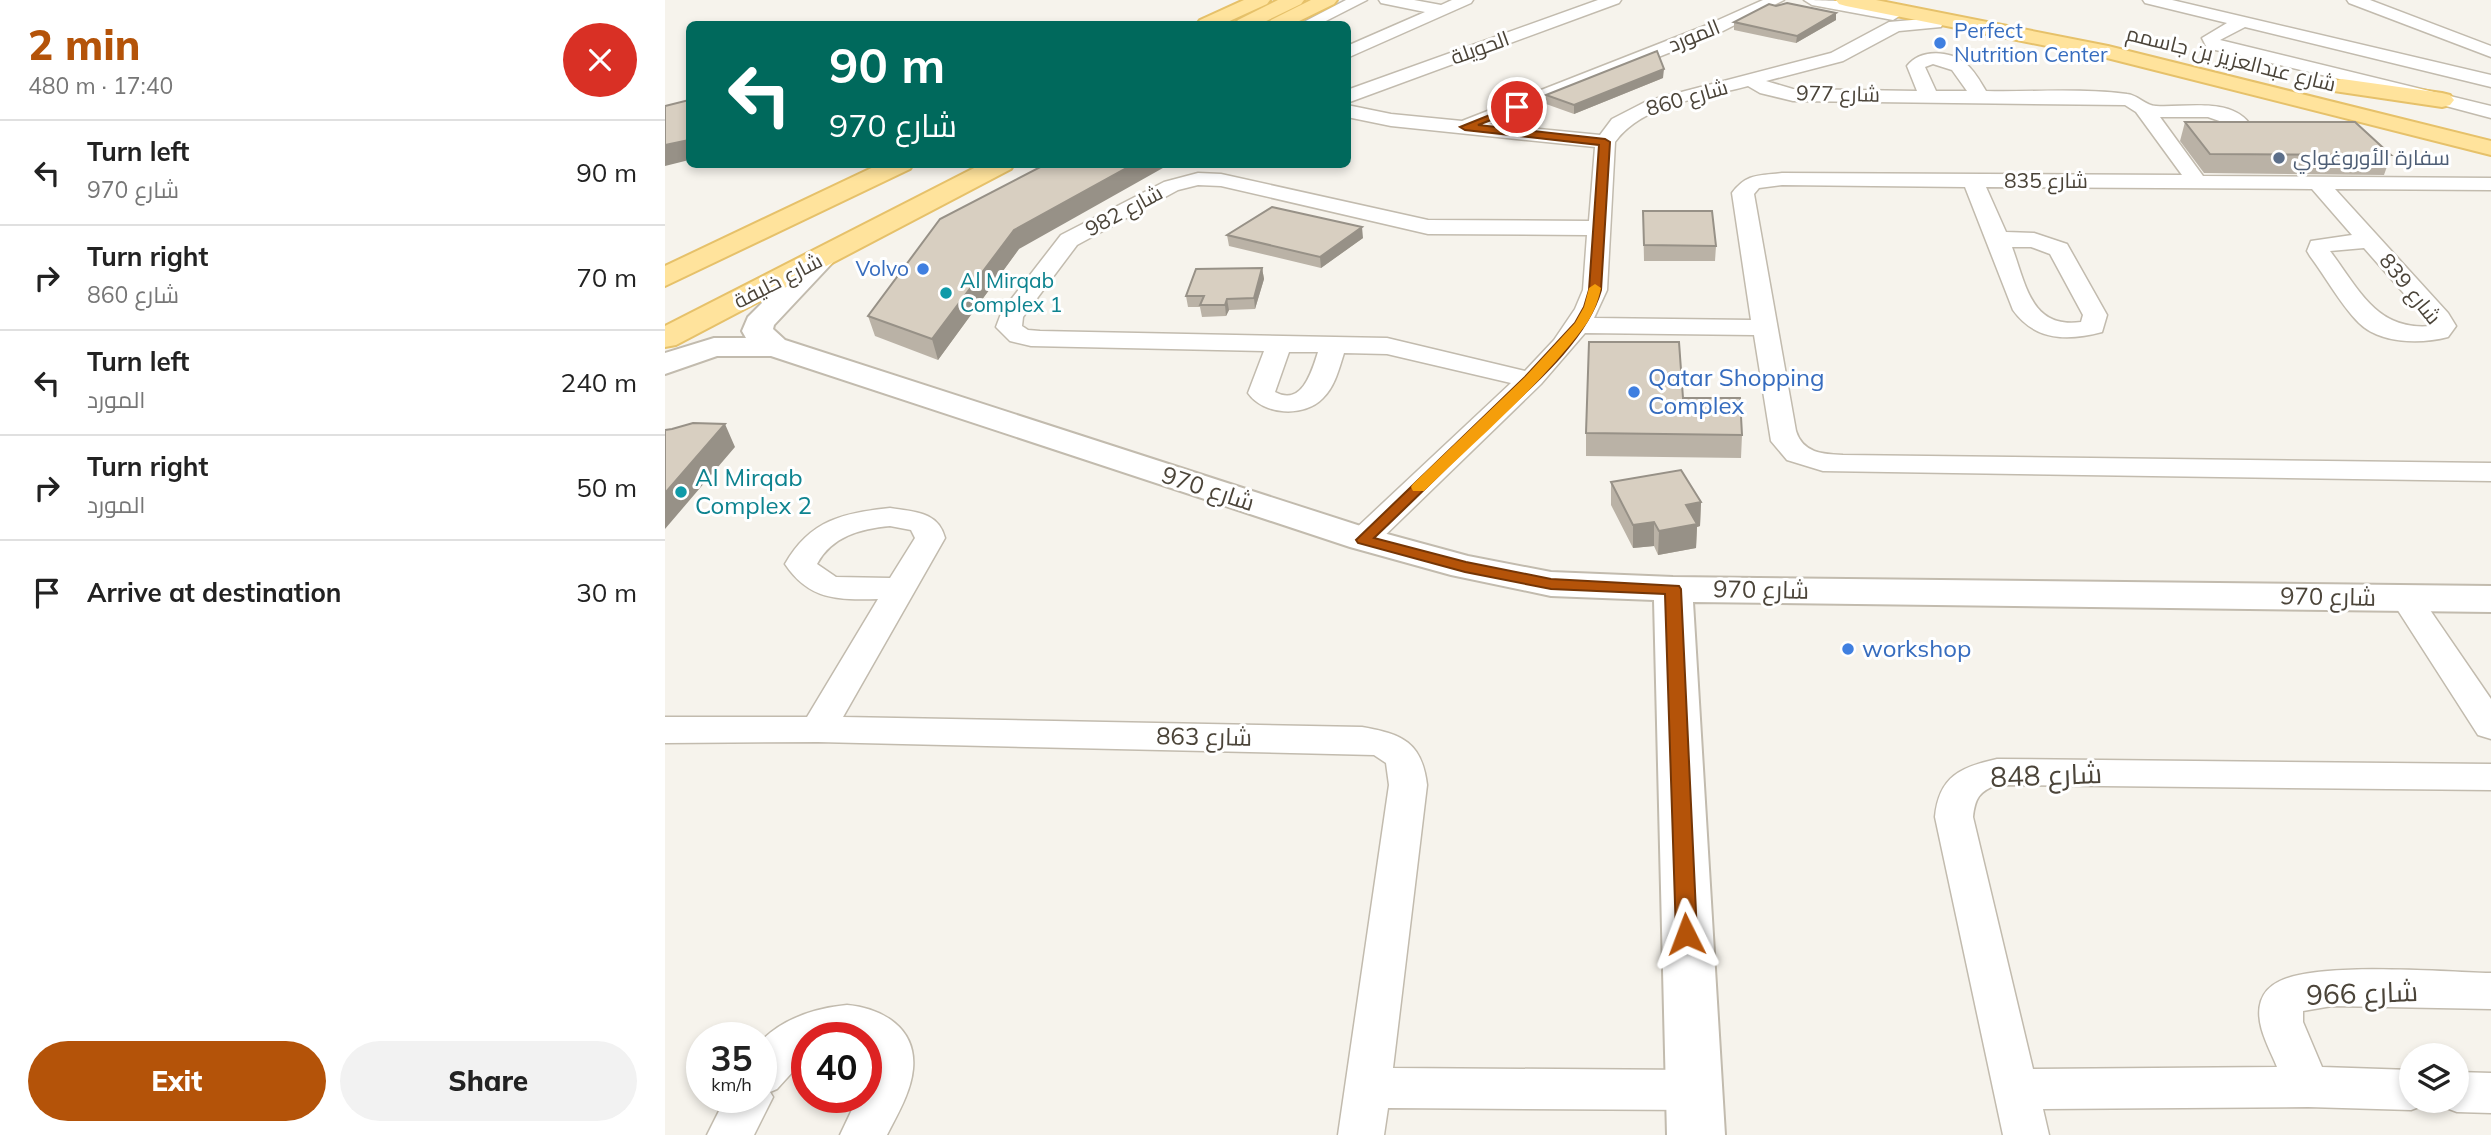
<!DOCTYPE html>
<html lang="en">
<head>
<meta charset="utf-8">
<style>
	body { margin:0; font-family:Mulish,Cairo,sans-serif; background:#f2f2f2; color:#222; height:100vh; display:flex; flex-direction:column; font-size:26px; white-space:nowrap }
	* { box-sizing:border-box; margin:0 }
	p { font-size:23px; color:#767676 }
	.icon { flex:none; width:38px; height:38px; fill:none; stroke:currentColor; stroke-width:2; stroke-linecap:round; stroke-linejoin:round }
	.map { position:relative; flex:1; overflow:hidden }
	.drawer { display:flex; flex-direction:column; background:#fff; width:665px }
	.drawer>* { flex:none }
	.banner { position:absolute; left:21px; top:21px; width:665px; height:147px; border-radius:10px; box-shadow:0 4px 10px #0003; background:#00695c; color:#fff; overflow:hidden }
	.tools { position:absolute; left:1734px; top:1043px; display:grid; gap:14px }
	.tools a { display:grid; place-items:center; width:70px; height:70px; border-radius:50%; background:#fff; box-shadow:0 4px 10px #0003; font-size:35px }
	.speed { position:absolute; left:21px; top:1022px; display:flex; gap:14px; font-size:35px; font-weight:700; text-align:center }
	.speed>* { display:grid; place-content:center; width:91px; height:91px; border-radius:50%; background:#fff; box-shadow:0 4px 10px #0003; line-height:1 }
	.speed small { font-size:18px; font-weight:400 }
	.speed .limit { border:10px solid #d22; background:#fff; color:#111 }
	.pin { position:absolute; display:grid; place-items:center; width:60px; height:60px; color:#fff; margin:-30px; border:4px solid #fff; border-radius:50%; box-shadow:0 2px 7px #0007 }
	.me { position:absolute; width:77px; margin:-38px; rotate:357deg; stroke-linejoin:round; filter:drop-shadow(0 0 5px #0008) }
	.turn { display:flex; align-items:center; gap:24px; height:147px; padding:0 28px; font-size:32px }
	.turn .icon { width:91px; height:91px; stroke-width:2.5 }
	.turn b { display:block; font-size:49px; line-height:60px }
	.round { display:grid; place-items:center; flex:none; width:74px; height:74px; border-radius:37px; background:#f2f2f2 }
	.overview { display:flex; align-items:center; justify-content:space-between; height:119px; padding:0 28px }
	h1 { font-size:42px; font-weight:800; line-height:52px; color:#b45309 }
	.action { display:flex; gap:14px; margin-top:auto; padding:14px 28px }
	.action a { flex:1; height:80px; border-radius:42px; background:#b45309; color:#fff; font-size:28px; font-weight:800; line-height:80px; text-align:center }
	.action a+a { background:#f2f2f2; color:#222 }
	ul { padding:0; list-style:none }
	li { display:flex; align-items:center; gap:21px; height:105px; padding:0 28px; border-top:2px solid #e0e0e0 }
	li div { flex:1 }
	li b { display:block; font-size:26px }
	li em { font-style:normal }
	main { display:flex; flex:1; min-height:0 }
	.map>svg:first-child { display:block }
	.lines { fill:none; stroke-linecap:round; stroke-linejoin:round }
	.minor-casing { stroke:#c2bbae; stroke-width:3 }
	.tertiary-casing { stroke:#c2bbae; stroke-width:4 }
	.primary-casing { stroke:#e6c16a; stroke-width:4 }
	.minor { fill:#fff; fill-rule:evenodd }
	.tertiary { fill:#fff; fill-rule:evenodd }
	.primary { fill:#ffe39c; fill-rule:evenodd }
	.wall { fill:#bab2a6 }
	.shaded-wall { fill:#979187 }
	.building { fill:#d8cfc1; stroke:#979187; stroke-width:2 }
	.route { fill:#b45309; stroke:#753606; stroke-width:2 }
	.slow { fill:#f59e0b }
	.shop-dot { fill:#3f7fe0; stroke:#fff; stroke-width:2.5 }
	.service-dot { fill:#5c6f8a; stroke:#fff; stroke-width:2.5 }
	.culture-dot { fill:#0f9aa8; stroke:#fff; stroke-width:2.5 }
	.labels { text-anchor:middle; stroke-width:6; stroke-linejoin:round; paint-order:stroke }
	.far-shop-label { font-size:21px; fill:#366cbe; stroke:#fff; text-anchor:start }
	.far-street-label { font-size:21px; fill:#4b4439; stroke:#fff }
	.far-service-label { font-size:21px; fill:#4e5e75; stroke:#fff; text-anchor:start }
	.far-culture-label { font-size:21px; fill:#0d838f; stroke:#fff; text-anchor:start }
	.shop-label { font-size:24px; fill:#366cbe; stroke:#fff; text-anchor:start }
	.culture-label { font-size:24px; fill:#0d838f; stroke:#fff; text-anchor:start }
	.street-label { font-size:24px; fill:#4b4439; stroke:#fff }
	.near-street-label { font-size:28px; fill:#4b4439; stroke:#fff }
</style>
</head>
<body>
<main>
<section class="drawer">
<div class="overview"><div><h1>2 min</h1><p>480 m · 17:40</p></div><a class="round" style="background:#d93025;color:#fff"><svg class="icon" aria-label="close" viewBox="0 0 24 24"><path d="M6 6l12 12M18 6L6 18"/></svg></a></div>
<ul>
<li><svg class="icon" aria-label="left" viewBox="0 0 24 24"><path d="M17 20v-9H6M10 6l-5 5 5 5"/></svg><div><b>Turn left</b><p>شارع 970</p></div><em>90 m</em></li>
<li><svg class="icon" aria-label="right" viewBox="0 0 24 24"><path d="M7 20v-9h11M14 6l5 5-5 5"/></svg><div><b>Turn right</b><p>شارع 860</p></div><em>70 m</em></li>
<li><svg class="icon" aria-label="left" viewBox="0 0 24 24"><path d="M17 20v-9H6M10 6l-5 5 5 5"/></svg><div><b>Turn left</b><p>المورد</p></div><em>240 m</em></li>
<li><svg class="icon" aria-label="right" viewBox="0 0 24 24"><path d="M7 20v-9h11M14 6l5 5-5 5"/></svg><div><b>Turn right</b><p>المورد</p></div><em>50 m</em></li>
<li><svg class="icon" aria-label="arrive" viewBox="0 0 24 24"><path d="M6 21V4h12l-3 4 3 4H6"/></svg><div><b>Arrive at destination</b></div><em>30 m</em></li>
</ul>
<div class="action"><a>Exit</a><a>Share</a></div>
</section>
<div class="map">
<svg width="1826" height="1135" viewBox="0 0 1826 1135">
	<rect width="100%" height="100%" fill="#f6f3ec"/>
	<g class="lines">
		<g class="minor-casing">
			<path id="minor" d="M681,0H702L655,24H635Z
				M714,0H749L776,5L787,0H808L806,3L682,58V46L760,12L716,3Z
				M933,0H956L954,3L682,103V90Z
				M1098,0H1119L1054,33L824,124L935,135L947,119L982,101L1166,53L1224,22L1270,18L1276,19L1278,23L1276,27L1234,31L1178,61L1101,81L1128,89L1252,91L1242,66C1255,49 1284,50 1300,63C1309,70 1315,81 1321,91C1367,92 1416,88 1462,94C1473,95 1481,106 1491,106C1518,108 1564,97 1584,123L1576,134L1530,136L1527,132L1530,128L1563,124L1543,117H1495L1538,176L1826,178V190L1670,189L1783,313L1791,326L1783,337C1756,344 1715,344 1694,323C1675,304 1661,277 1645,256L1642,251L1646,241L1687,235L1647,189L1321,187L1341,232L1369,233L1402,244L1442,315L1437,332C1403,341 1370,341 1348,310L1300,187L1117,185L1094,188L1089,194L1131,431C1138,453 1157,454 1178,455L1826,463V481L1158,471L1122,460L1106,441L1089,335L920,333L876,384L709,546L698,548L687,546L683,539L687,532L846,383L722,354L679,353C674,369 670,386 658,398C639,418 598,415 583,393L599,351L366,346L345,341L331,327L337,311L396,235L499,182L533,173L556,174L763,220L924,221L930,147L726,126L682,117V105L726,114L797,121L1042,25ZM1268,64L1287,70L1302,91H1271L1260,67ZM1083,86L1095,93L1128,101L1460,105L1471,112L1517,175L1117,173C1094,176 1082,173 1067,193L1086,320L929,318L942,290L950,142C978,103 1039,98 1083,86ZM533,185L556,186L763,234L922,235L918,290L910,309L889,340L860,371L722,338L375,331L363,330L357,326L358,317L412,245L513,190ZM1347,247H1366L1385,254L1418,315L1416,322C1366,329 1361,285 1347,247ZM1699,248L1764,322L1766,326C1711,331 1694,289 1665,251ZM624,352H653C647,371 637,407 610,392Z
				M1139,0C1158,0 1224,2 1236,15L1228,20L1147,5Z
				M1478,0H1507L1826,75V87L1580,27L1555,40L1826,106V118L1721,90L1542,48L1537,38L1562,23L1480,3Z
				M1682,0H1705L1826,46V57L1684,3Z
				M225,508C249,512 273,511 280,538L178,717L697,727C737,734 757,742 762,785L728,1068L1029,1070L1045,1076L1052,1090L1045,1104L1029,1110L723,1108L719,1135H673L724,785L721,763L709,755L153,742L0,743V717H142L213,599C172,600 144,600 120,564C145,520 178,513 225,508ZM225,526L246,530L250,538L225,578L171,577L152,564C167,536 195,529 225,526Z
				M1741,588L1752,591L1826,699V739L1813,735L1725,598L1730,591Z
				M1332,759L1826,764V790L1332,785C1314,791 1310,799 1308,817L1368,1069L1612,1067C1604,1047 1589,1023 1596,1001C1599,992 1605,986 1613,982C1651,961 1778,972 1826,973V1009L1667,1006L1638,1011V1022L1657,1067L1746,1070V1101H1764L1762,1104L1746,1110L1643,1107L1378,1109L1384,1135H1338L1270,817C1274,776 1296,767 1332,759Z
				M182,1005C217,1008 252,1028 248,1069C246,1092 232,1115 222,1135H175L193,1097H201L204,1059L201,1038H142V1056L112,1089L105,1092L108,1097L89,1135H42L61,1097H96V1041C119,1018 151,1008 182,1005Z
				M1792,1072L1826,1073V1113L1792,1112L1776,1106L1773,1101H1792Z"/>
		</g>
		<g class="tertiary-casing">
			<path id="tertiary" d="M156,251L166,254L170,260L109,325L108,329L120,340L711,531L803,556L886,572L1008,577L1826,586V612L1028,602L1060,1135H1002L989,600L886,596L786,575L685,547L106,356H52L0,374V353L49,338H81L77,331L83,317L146,254Z"/>
		</g>
		<g class="primary-casing">
			<path id="primary" d="M579,0H605L602,4L558,24H532L535,20Z
				M613,0H639L636,4L595,24H570L573,20Z
				M646,0H672L669,4L628,24H603L606,20Z
				M1171,0H1211L1443,46L1826,141V155L1442,58L1181,6L1174,4Z
				M1677,79L1777,93L1785,95L1789,100L1785,105L1777,107L1669,91L1666,86L1669,81Z
				M215,164H248L245,169L0,286V266Z
				M317,164H349L346,169L11,345L0,347V326Z"/>
		</g>
		<use href="#minor" class="minor"/>
		<use href="#tertiary" class="tertiary"/>
		<use href="#primary" class="primary"/>
	</g>
	<path class="wall" d="M1171,20L1131,43L1069,30V22Z
		M998,78L909,114L881,104V95Z
		M1520,122L1726,155L1719,175L1539,173L1515,141Z
		M978,211L1051,246L1050,261H979Z
		M562,235L698,238L656,268L564,246Z
		M354,249L273,360L210,336L203,316Z
		M597,268L599,279L590,309L564,310L561,316L537,317L535,307H523L521,296Z
		M1018,398L1077,435L1076,458L921,456V433Z
		M946,482L1036,502L1035,526L1032,527L1031,548L993,555L989,546L968,548L946,505Z"/>
	<path class="shaded-wall" d="M1171,13V20L1131,43L1132,36Z
		M999,69L998,78L909,114V105Z
		M24,140V160L0,166V145Z
		M469,164H505L354,249L273,360L267,339L349,230Z
		M697,227L698,238L656,268L655,257Z
		M597,268L599,279L590,309L589,298Z
		M562,299L564,310L561,316L560,305Z
		M60,424L70,447L0,529V493Z
		M1036,502L1035,526L1032,527L1031,548L993,555L994,531L1021,505Z
		M989,522V546L968,548V525Z"/>
	<path class="building" d="M1122,3L1171,13L1132,36L1069,22L1104,4L1111,6Z
		M992,51L999,69L909,105L881,95Z
		M24,100V140L0,145V106Z
		M1520,122H1690L1726,155L1545,154Z
		M381,164H469L349,230L267,339L203,316L275,219Z
		M607,207L697,227L655,257L562,235Z
		M978,211H1047L1051,246L979,245Z
		M597,268L589,298L562,299L560,305H535L539,296H521L531,269Z
		M924,342H1014L1018,398H1075L1077,435L921,433Z
		M28,423L60,424L0,493V430L7,429Z
		M1016,470L1036,502L1021,505L1032,524L994,531L989,522L968,525L946,482Z"/>
	<path class="route" d="M852,104L855,105V109L813,125L940,139L945,142L936,290C921,343 861,391 821,429C784,465 747,502 709,538L801,562L886,579L1014,586L1016,589L1032,934L1029,940L1021,943L1014,940L1011,934L1000,594L886,589L800,572L693,543L691,540L860,377L910,323L919,307L924,290L934,145L800,130L795,127Z"/>
	<path class="slow" d="M930,284L936,288C933,302 928,315 919,327C874,387 813,438 759,491H748L746,487L748,484L860,377L910,323L919,307L924,288Z"/>
	<g class="shop-dot">
		<circle cx="1275" cy="43" r="7"/>
		<circle cx="258" cy="269" r="7"/>
		<circle cx="969" cy="392" r="7"/>
		<circle cx="1183" cy="649" r="7"/>
	</g>
	<circle class="service-dot" cx="1614" cy="158" r="7"/>
	<g class="culture-dot">
		<circle cx="281" cy="293" r="7"/>
		<circle cx="16" cy="492" r="7"/>
	</g>
	<g class="labels">
		<g class="far-shop-label">
			<text x="1289" y="38">Perfect<tspan x="1289" dy="24">Nutrition Center</tspan></text>
			<text x="244" y="276" text-anchor="end">Volvo</text>
		</g>
		<g class="far-street-label">
			<text transform="translate(1029 36) rotate(-22)" y="7">المورد</text>
			<text transform="translate(815 48) rotate(-20)" y="7">الحويلة</text>
			<text transform="translate(1566 59) rotate(14)" y="7">شارع عبدالعزيز بن جاسمم</text>
			<text transform="translate(1173 94) rotate(1)" y="7">شارع 977</text>
			<text transform="translate(1022 98) rotate(-16)" y="7">شارع 860</text>
			<text x="1381" y="188">شارع 835</text>
			<text transform="translate(459 211) rotate(-28)" y="7">شارع 982</text>
			<text transform="translate(113 281) rotate(-27)" y="7">شارع خليفة</text>
			<text transform="translate(1745 289) rotate(51)" y="7">شارع 839</text>
		</g>
		<g class="far-service-label">
			<text x="1628" y="165">سفارة الأوروغواي</text>
		</g>
		<g class="far-culture-label">
			<text x="295" y="288">Al Mirqab<tspan x="295" dy="24">Complex 1</tspan></text>
		</g>
		<g class="shop-label">
			<text x="983" y="386">Qatar Shopping<tspan x="983" dy="28">Complex</tspan></text>
			<text x="1197" y="657">workshop</text>
		</g>
		<g class="culture-label">
			<text x="30" y="486">Al Mirqab<tspan x="30" dy="28">Complex 2</tspan></text>
		</g>
		<g class="street-label">
			<text transform="translate(543 489) rotate(18)" y="8">شارع 970</text>
			<text transform="translate(1096 590) rotate(1)" y="8">شارع 970</text>
			<text transform="translate(1663 597) rotate(1)" y="8">شارع 970</text>
			<text transform="translate(539 737) rotate(1)" y="8">شارع 863</text>
		</g>
		<g class="near-street-label">
			<text transform="translate(1381 775) rotate(-2)" y="10">شارع 848</text>
			<text transform="translate(1697 993) rotate(-2)" y="10">شارع 966</text>
		</g>
	</g>
</svg>
<div class="tools">
<a><svg class="icon" aria-label="layers" viewBox="0 0 24 24"><path d="M12 4l9 5-9 5-9-5zM3 14l9 5 9-5"/></svg></a>
</div>
<div class="speed"><div>35<small>km/h</small></div><div class="limit">40</div></div>
<div class="pin" style="left:852px;top:107px;background:#d93025"><svg class="icon" aria-label="arrive" viewBox="0 0 24 24"><path d="M6 21V4h12l-3 4 3 4H6"/></svg></div>
<svg class="me" style="left:1021px;top:934px" viewBox="-20 -20 40 40"><path d="M0-17L14 15 0 8-14 15z" fill="#b45309" stroke="#fff" stroke-width="4"/></svg>
<div class="banner">
<div class="turn"><svg class="icon" aria-label="left" viewBox="0 0 24 24"><path d="M17 20v-9H6M10 6l-5 5 5 5"/></svg><div><b>90 m</b>شارع 970</div></div>
</div>
</div>
</main>
</body>
</html>
